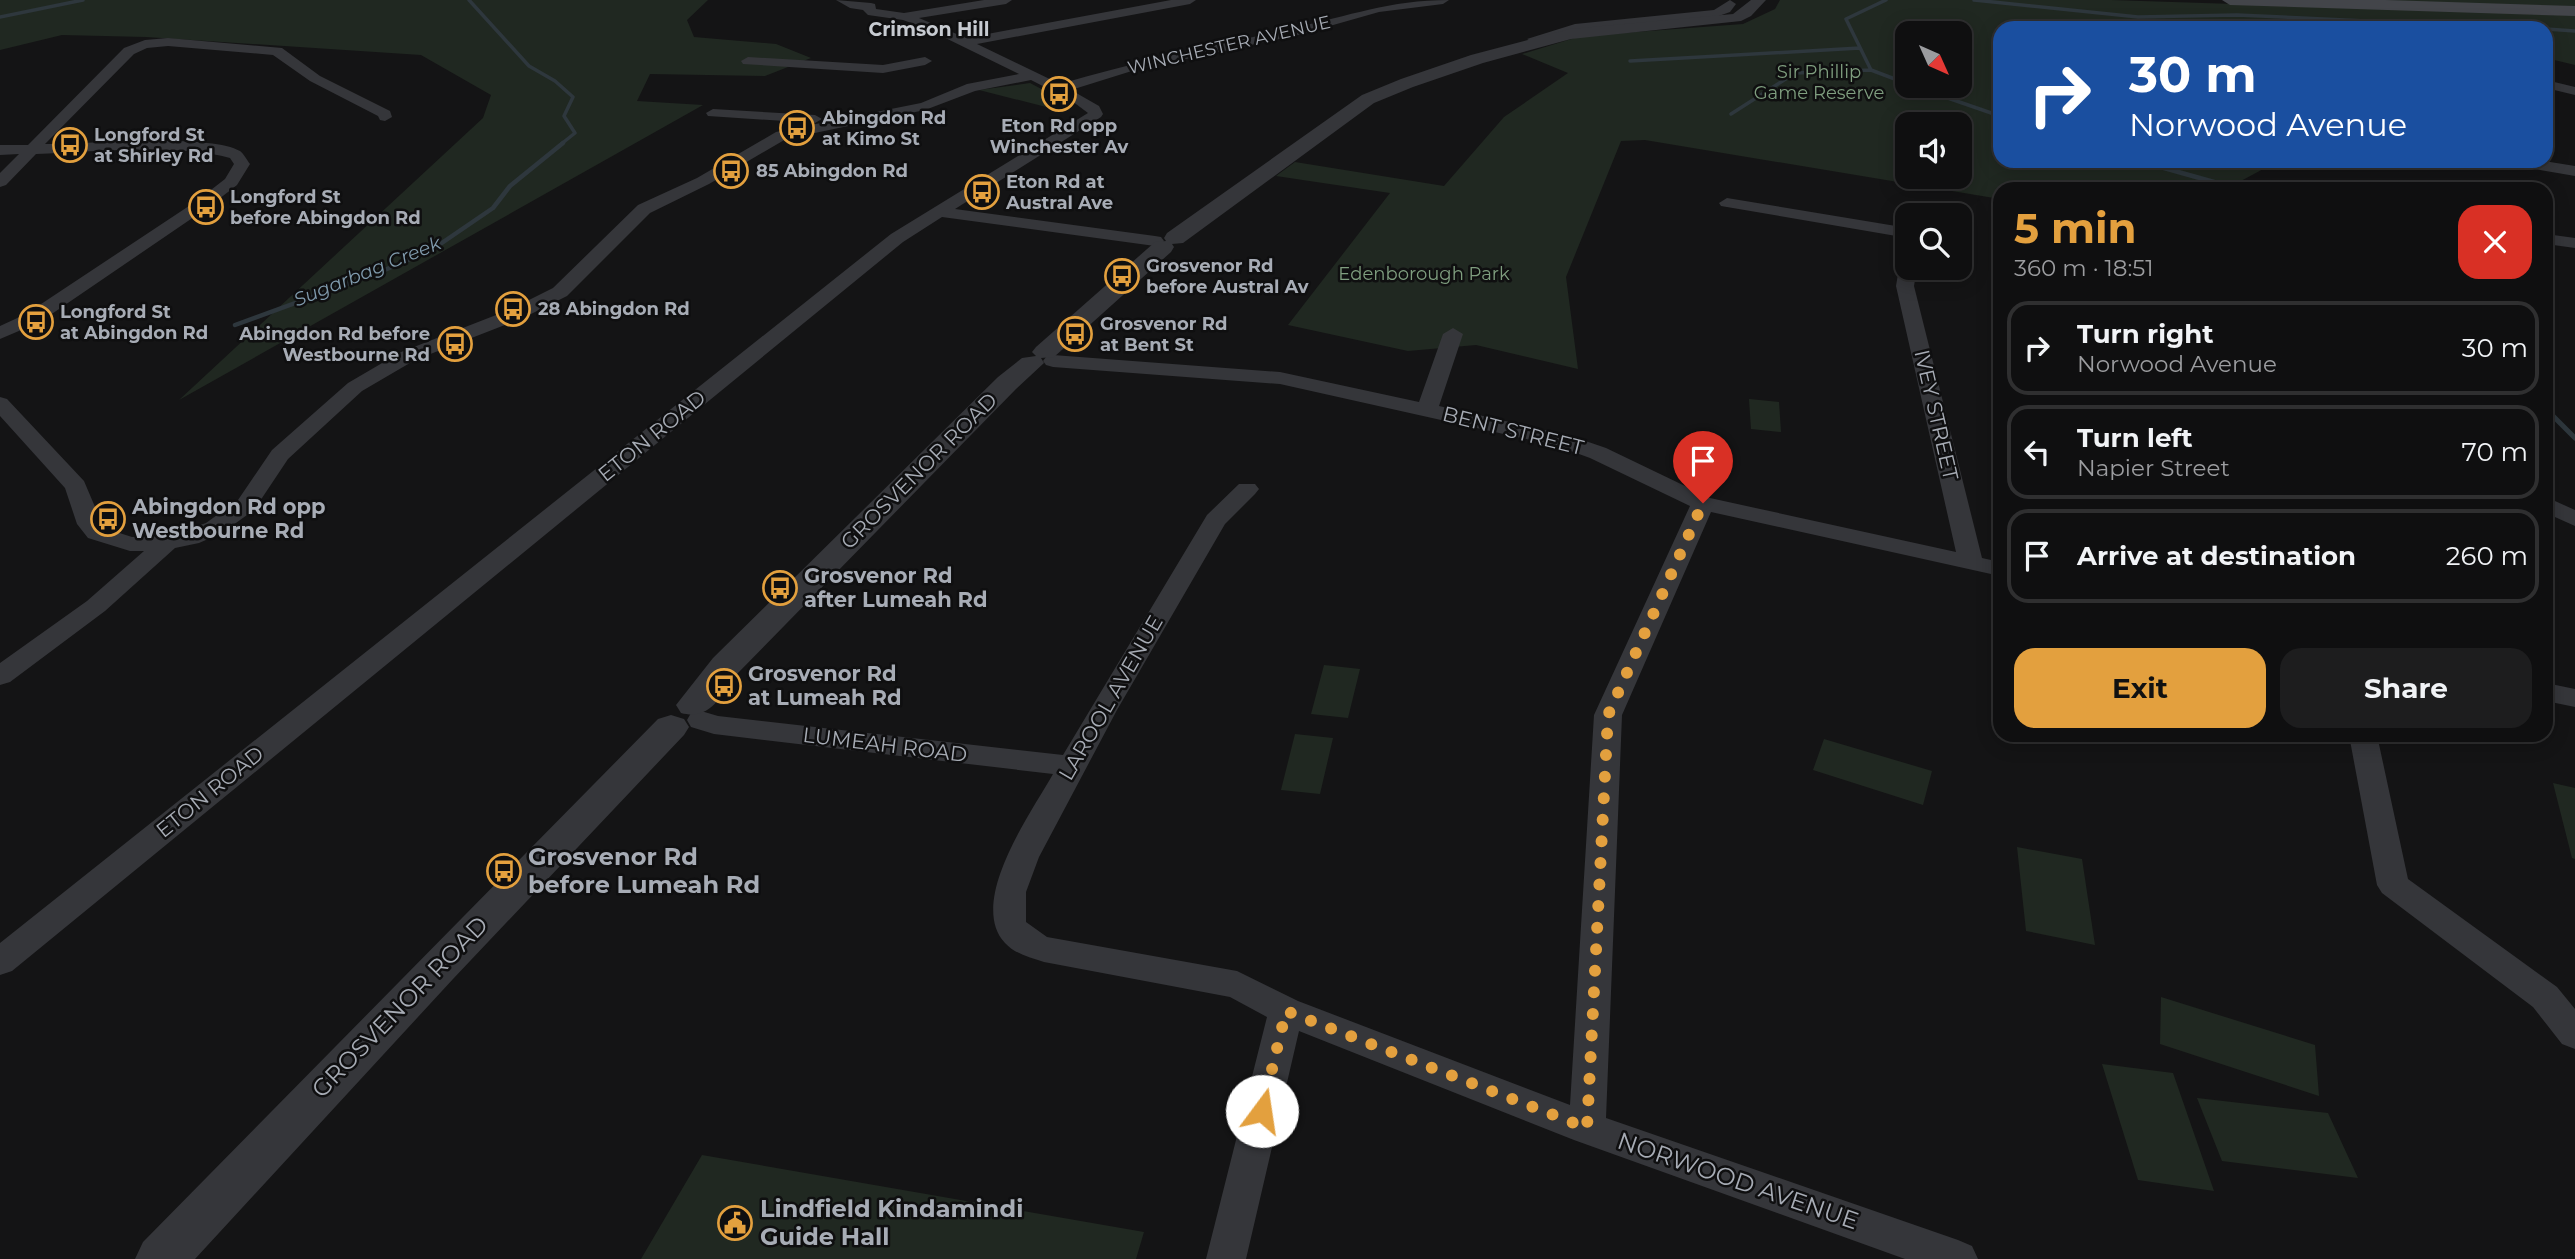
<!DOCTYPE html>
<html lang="en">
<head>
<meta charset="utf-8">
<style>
	body { margin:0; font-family:Montserrat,sans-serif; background:#1d1d1e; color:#f1f3f6; height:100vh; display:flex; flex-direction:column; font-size:26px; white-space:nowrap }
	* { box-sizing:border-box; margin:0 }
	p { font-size:23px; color:#9b9c9f }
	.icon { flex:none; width:38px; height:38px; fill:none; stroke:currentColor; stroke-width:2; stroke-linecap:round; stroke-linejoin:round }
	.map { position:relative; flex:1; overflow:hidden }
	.details { position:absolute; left:1993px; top:182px; width:560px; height:560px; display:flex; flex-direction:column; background:#0f0f10; border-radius:21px; box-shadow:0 4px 18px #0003,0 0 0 2px #2f2f30 }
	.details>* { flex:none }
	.hud { position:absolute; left:1993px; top:21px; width:560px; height:147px; border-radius:21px; box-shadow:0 4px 18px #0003,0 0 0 2px #2f2f30; background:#1a4fa0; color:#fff; overflow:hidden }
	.needle { width:46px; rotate:135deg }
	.fabs { position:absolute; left:1895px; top:21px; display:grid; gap:14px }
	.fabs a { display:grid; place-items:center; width:77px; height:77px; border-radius:14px; background:#0f0f10; box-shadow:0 4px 18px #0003,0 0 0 2px #2f2f30; font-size:35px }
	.pin { position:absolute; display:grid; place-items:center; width:60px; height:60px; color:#fff; margin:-72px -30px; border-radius:50% 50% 50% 0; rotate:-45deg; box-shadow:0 0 7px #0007 }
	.pin .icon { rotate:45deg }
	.me { position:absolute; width:77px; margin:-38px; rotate:14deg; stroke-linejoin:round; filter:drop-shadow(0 0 5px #0008) }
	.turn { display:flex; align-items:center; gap:24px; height:147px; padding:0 21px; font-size:32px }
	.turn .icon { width:91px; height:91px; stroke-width:2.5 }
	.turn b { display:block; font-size:49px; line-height:60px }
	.round { display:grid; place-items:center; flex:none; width:74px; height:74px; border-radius:21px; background:#1d1d1e }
	.headline { display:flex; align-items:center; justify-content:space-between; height:119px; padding:0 21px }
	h1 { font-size:42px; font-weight:700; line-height:52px; color:#e3a03e }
	.action { display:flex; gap:14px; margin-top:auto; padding:14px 21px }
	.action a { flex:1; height:80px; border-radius:21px; background:#e3a03e; color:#111; font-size:28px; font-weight:700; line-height:80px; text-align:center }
	.action a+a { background:#1d1d1e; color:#f1f3f6 }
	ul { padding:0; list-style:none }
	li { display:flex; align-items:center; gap:21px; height:94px; margin:0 14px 10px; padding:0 7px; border:4px solid #2f2f30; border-radius:21px }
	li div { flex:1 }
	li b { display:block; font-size:26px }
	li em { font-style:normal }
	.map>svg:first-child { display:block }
	.green { fill:#202821; fill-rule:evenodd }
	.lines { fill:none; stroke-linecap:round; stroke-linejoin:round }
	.stream-far2 { stroke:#2e373d; stroke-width:3.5 }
	.stream-far1 { stroke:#2e373d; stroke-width:4.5 }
	.stream { stroke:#2e373d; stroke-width:5 }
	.minor { fill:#35363a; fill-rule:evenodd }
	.tertiary { fill:#35363a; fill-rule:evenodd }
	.secondary { fill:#43454a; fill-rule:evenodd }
	.route { stroke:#e3a03e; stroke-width:12; stroke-dasharray:0 21.6 }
	.labels { text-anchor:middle; stroke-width:5; stroke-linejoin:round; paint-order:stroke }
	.far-street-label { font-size:18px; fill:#a7acb5; stroke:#0f0f10 }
	.far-park-label { font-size:18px; fill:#7f9e7f; stroke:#0f0f10 }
	.far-poi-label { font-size:18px; font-weight:bold; fill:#a7acb5; stroke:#0f0f10; text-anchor:start }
	.far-neighbourhood-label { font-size:19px; font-weight:bold; fill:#c7cbd1; stroke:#0f0f10 }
	.far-water-label { font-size:19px; font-style:italic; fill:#809bad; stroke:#0f0f10 }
	.street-label { font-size:21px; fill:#a7acb5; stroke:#0f0f10 }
	.poi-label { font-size:21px; font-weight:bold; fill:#a7acb5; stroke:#0f0f10; text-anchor:start }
	.near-poi-label { font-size:24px; font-weight:bold; fill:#a7acb5; stroke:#0f0f10; text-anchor:start }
	.near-street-label { font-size:24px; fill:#a7acb5; stroke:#0f0f10 }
</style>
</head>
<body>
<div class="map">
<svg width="2575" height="1259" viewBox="0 0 2575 1259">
	<rect width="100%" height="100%" fill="#141415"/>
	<path class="green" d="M0,0H708L687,20L694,37L776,44L811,58L765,76L650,74L637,101L703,105L179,400L483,118L491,95L421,55L146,37L62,35L0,50Z
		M1780,0H2111L2575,15V65L2546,58V28H2000V161H2278L2226,189H2000V199L1645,140L1621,141L1566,277L1578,369L1476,345L1408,351L1288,325L1390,193L1276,176L1295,162L1444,186L1504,117L1568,73L1522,54L1581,36L1743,24L1775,9ZM1908,33H1960V86H1908ZM1908,124H1960V177H1908Z
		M2263,0H2575V8Z
		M1030,83L1070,104L1054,109L979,90Z
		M1749,399L1779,402L1781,432L1751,429Z
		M1324,665L1360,669L1348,718L1311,714Z
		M1295,734L1333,738L1320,794L1281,790Z
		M1824,739L1932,771L1923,805L1813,770Z
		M2553,783L2575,788V859L2572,858Z
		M2017,847L2082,859L2095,945L2026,931Z
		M2161,997L2315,1045L2319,1096L2160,1044Z
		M2102,1064L2173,1073L2214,1191L2138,1180Z
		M2197,1098L2328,1113L2358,1178L2222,1161Z
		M702,1155L1144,1232L1136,1259H641Z"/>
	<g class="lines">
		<path class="stream-far2" d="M469,0L529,66L555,81L573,97L564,116L575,133L560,145
			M1974,0L2138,17L2237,15L2517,28
			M0,17L83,0
			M2546,29L2575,31
			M1630,61L1860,48
			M1871,70L1908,84
			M1913,86L2000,116
			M1731,114L1795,73L1871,70L1846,19L1886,0"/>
		<path class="stream-far1" d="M2139,161L2239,189
			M235,325L380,272L433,249L493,208L510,186L563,143"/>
		<path class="stream" d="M2546,409L2575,438"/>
		<path class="minor" d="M836,0L871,3L875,4L876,9L904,13L984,0H1012L1006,4L919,18L966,38L1171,0H1196L1190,4L977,44L1060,84C1137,61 1215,46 1293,28C1350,16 1389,0 1449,0L1443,4L1379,12L1298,35L1135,70L1071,90L1099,106L1103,114L1101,117L955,209L1155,236L1161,237L1164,241L1161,245L1155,246L942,217L903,242L12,971L0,975V943L891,234L1088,113L1072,101L1031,80L975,91L925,110L786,139L709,184L650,213L567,296L523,318L415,360L362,391L288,459L254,510L222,533L199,543L175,548L105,611L10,682L0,685V663L87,601L144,551H130L88,538L77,524L65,488L0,416V397L7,399L84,481L104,528L132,537L167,536L206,523L238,500L272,450L348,383L401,352L509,310L553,288L638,205L697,178L776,132L921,103L967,84L1019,74L925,28L903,20L868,15L863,10L850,8Z
			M1730,0L1736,4L1730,12L1716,17L1575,32L1545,40L1544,44H1536L1527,39L1575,24L1714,10Z
			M168,38L282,48L320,76L390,111L392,117L385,121L380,120L378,116L310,81L273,55L168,46L147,48L134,54L45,144C86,144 209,133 240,151C244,154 247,160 250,164L237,185L210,206L40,322L0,339V326L26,314L198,200L225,179L234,164L230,158C177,143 93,152 36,154L6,185L0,187V173L19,154L0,155V145H28L124,48L145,40Z
			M748,57L883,65L925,57L932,61L925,65L883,73L743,64L741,61Z
			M2546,80L2575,87V95L2546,88Z
			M713,109L815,115L822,119L815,123L708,116L706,113Z
			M2509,161H2544L2575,166V176L2517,166Z
			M1727,198L1908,228V238L1721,206L1719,203Z
			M2546,234L2575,238V248L2546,244Z
			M1908,263V268H1917L1914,286L1982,558L2000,562V576L1711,512L1622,715L1606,1118L1958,1240L1972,1246L1978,1259H1905L1574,1140L1299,1031L1246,1259H1206L1267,1017L1230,997L1044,962C1031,958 1015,954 1005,943C967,902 1031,813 1053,774L714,734L691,727L687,720L691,713L701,711L718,716L1063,755L1207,515L1239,484H1255L1259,489L1255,494L1225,524L1117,710L1039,857L1026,892V922L1047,937L1237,971L1298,1001L1570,1105L1594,715L1690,506L1590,458L1557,446L1280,384L1053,367L1046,365L1043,361L1046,357L1053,355L1280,372L1419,402L1443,334L1453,328L1463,334L1439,406L1571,436L1606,448L1710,498L1956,552L1896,286L1899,268Z
			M2546,497L2575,510V526L2546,513Z
			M2546,683L2575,689V707L2546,701Z
			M2349,735H2377L2408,879L2557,987L2575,1009V1049L2562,1044L2533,1007L2382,893L2377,885Z"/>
		<path class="tertiary" d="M1751,0H1766L1751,16L1741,21L1571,39L1483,63L1413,87L1374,103L1183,243L1172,244L1174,247L1171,252L1054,357L1041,358L1044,363L1016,389L737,674C721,695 711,721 681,713L676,705L713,658L998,377L1022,358L1036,356L1032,352L1036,347L1155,242L1166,241L1164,238L1167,233L1362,95L1401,79L1471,55L1570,29L1733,14Z
			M671,715L684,719L689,727L684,735L453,979L195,1259H135L143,1242L658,719Z"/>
		<path class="secondary" d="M2222,0H2386L2575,6V16L2230,5Z"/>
	</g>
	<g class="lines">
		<path class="route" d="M1262,1111L1286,1011L1587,1128L1608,715L1703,503"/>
	</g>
	<defs>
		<g id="bus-ring" transform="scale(1.75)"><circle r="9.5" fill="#0f0f10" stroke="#e3a03e" stroke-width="1.5"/><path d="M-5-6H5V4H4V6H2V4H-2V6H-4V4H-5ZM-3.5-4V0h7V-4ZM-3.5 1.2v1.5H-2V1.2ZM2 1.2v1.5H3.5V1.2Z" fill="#e3a03e"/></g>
		<g id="civic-ring" transform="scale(1.75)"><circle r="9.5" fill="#0f0f10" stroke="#e3a03e" stroke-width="1.5"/><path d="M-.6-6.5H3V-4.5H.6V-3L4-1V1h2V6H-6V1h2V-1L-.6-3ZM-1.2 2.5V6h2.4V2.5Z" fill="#e3a03e"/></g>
	</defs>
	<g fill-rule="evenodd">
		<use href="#bus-ring" x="1059" y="94"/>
		<use href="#bus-ring" x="797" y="128"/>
		<use href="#bus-ring" x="70" y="145"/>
		<use href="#bus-ring" x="731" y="171"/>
		<use href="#bus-ring" x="982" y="192"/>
		<use href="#bus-ring" x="206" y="207"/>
		<use href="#bus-ring" x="1122" y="276"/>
		<use href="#bus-ring" x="513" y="309"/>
		<use href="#bus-ring" x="36" y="322"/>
		<use href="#bus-ring" x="1075" y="334"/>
		<use href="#bus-ring" x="455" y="344"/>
		<use href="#bus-ring" x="108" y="519"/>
		<use href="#bus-ring" x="780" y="588"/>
		<use href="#bus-ring" x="724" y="686"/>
		<use href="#bus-ring" x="504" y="871"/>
		<use href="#civic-ring" x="735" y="1223"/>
	</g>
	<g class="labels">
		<g class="far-street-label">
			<text transform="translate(1229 45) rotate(-13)" y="6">WINCHESTER AVENUE</text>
		</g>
		<g class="far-park-label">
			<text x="1819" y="78">Sir Phillip<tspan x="1819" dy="21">Game Reserve</tspan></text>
			<text x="1424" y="280">Edenborough Park</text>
		</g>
		<g class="far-poi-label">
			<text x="822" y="124">Abingdon Rd<tspan x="822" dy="21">at Kimo St</tspan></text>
			<text x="1059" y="132" text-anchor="middle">Eton Rd opp<tspan x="1059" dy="21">Winchester Av</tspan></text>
			<text x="94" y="141">Longford St<tspan x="94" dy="21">at Shirley Rd</tspan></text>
			<text x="756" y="177">85 Abingdon Rd</text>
			<text x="1006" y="188">Eton Rd at<tspan x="1006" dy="21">Austral Ave</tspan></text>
			<text x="230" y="203">Longford St<tspan x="230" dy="21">before Abingdon Rd</tspan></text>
			<text x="1146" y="272">Grosvenor Rd<tspan x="1146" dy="21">before Austral Av</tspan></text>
			<text x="538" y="315">28 Abingdon Rd</text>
			<text x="60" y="318">Longford St<tspan x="60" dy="21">at Abingdon Rd</tspan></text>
			<text x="1100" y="330">Grosvenor Rd<tspan x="1100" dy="21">at Bent St</tspan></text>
			<text x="430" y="340" text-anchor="end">Abingdon Rd before<tspan x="430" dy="21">Westbourne Rd</tspan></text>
		</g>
		<g class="far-neighbourhood-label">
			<text x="929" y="36">Crimson Hill</text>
		</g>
		<g class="far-water-label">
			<text transform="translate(367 271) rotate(-22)" y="7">Sugarbag Creek</text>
		</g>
		<g class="street-label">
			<text transform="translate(1936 415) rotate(77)" y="7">IVEY STREET</text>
			<text transform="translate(1513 431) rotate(14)" y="7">BENT STREET</text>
			<text transform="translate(652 436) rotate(-39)" y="7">ETON ROAD</text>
			<text transform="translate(919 471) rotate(-45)" y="7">GROSVENOR ROAD</text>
			<text transform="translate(1111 698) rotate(-60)" y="7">LAROOL AVENUE</text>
			<text transform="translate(885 745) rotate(7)" y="7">LUMEAH ROAD</text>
			<text transform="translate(210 792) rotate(-39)" y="7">ETON ROAD</text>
		</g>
		<g class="poi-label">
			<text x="132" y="514">Abingdon Rd opp<tspan x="132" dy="24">Westbourne Rd</tspan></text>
			<text x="804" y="583">Grosvenor Rd<tspan x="804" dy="24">after Lumeah Rd</tspan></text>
			<text x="748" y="681">Grosvenor Rd<tspan x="748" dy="24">at Lumeah Rd</tspan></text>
		</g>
		<g class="near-poi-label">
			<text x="528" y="865">Grosvenor Rd<tspan x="528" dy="28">before Lumeah Rd</tspan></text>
			<text x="760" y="1217">Lindfield Kindamindi<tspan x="760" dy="28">Guide Hall</tspan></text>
		</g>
		<g class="near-street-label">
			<text transform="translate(400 1007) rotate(-46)" y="8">GROSVENOR ROAD</text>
			<text transform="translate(1738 1181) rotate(19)" y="8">NORWOOD AVENUE</text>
		</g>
	</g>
</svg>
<div class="fabs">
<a><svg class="needle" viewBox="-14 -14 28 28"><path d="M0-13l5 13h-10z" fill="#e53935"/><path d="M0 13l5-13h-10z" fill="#9b9c9f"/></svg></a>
<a><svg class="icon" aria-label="sound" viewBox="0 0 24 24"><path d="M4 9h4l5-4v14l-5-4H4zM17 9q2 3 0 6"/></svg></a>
<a><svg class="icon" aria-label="search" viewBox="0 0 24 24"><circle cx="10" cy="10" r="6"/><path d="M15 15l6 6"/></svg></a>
</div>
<div class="pin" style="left:1703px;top:503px;background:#d93025"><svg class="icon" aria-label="arrive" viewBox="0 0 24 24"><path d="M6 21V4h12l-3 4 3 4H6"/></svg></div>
<svg class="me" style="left:1262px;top:1111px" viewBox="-20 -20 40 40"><circle r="19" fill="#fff"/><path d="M0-13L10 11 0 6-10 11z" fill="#e3a03e"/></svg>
<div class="hud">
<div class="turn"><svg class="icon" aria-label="right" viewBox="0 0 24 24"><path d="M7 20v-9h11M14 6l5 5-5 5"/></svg><div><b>30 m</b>Norwood Avenue</div></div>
</div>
<section class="details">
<div class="headline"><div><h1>5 min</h1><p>360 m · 18:51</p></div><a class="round" style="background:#d93025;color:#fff"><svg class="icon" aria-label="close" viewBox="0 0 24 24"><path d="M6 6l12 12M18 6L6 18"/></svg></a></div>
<ul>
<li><svg class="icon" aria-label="right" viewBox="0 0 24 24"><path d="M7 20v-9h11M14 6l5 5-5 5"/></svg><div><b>Turn right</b><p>Norwood Avenue</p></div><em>30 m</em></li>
<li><svg class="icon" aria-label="left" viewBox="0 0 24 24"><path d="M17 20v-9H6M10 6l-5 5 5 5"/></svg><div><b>Turn left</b><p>Napier Street</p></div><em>70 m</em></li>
<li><svg class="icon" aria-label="arrive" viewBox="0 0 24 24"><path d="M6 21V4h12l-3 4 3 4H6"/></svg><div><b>Arrive at destination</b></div><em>260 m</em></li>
</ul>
<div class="action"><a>Exit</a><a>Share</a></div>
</section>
</div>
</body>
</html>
